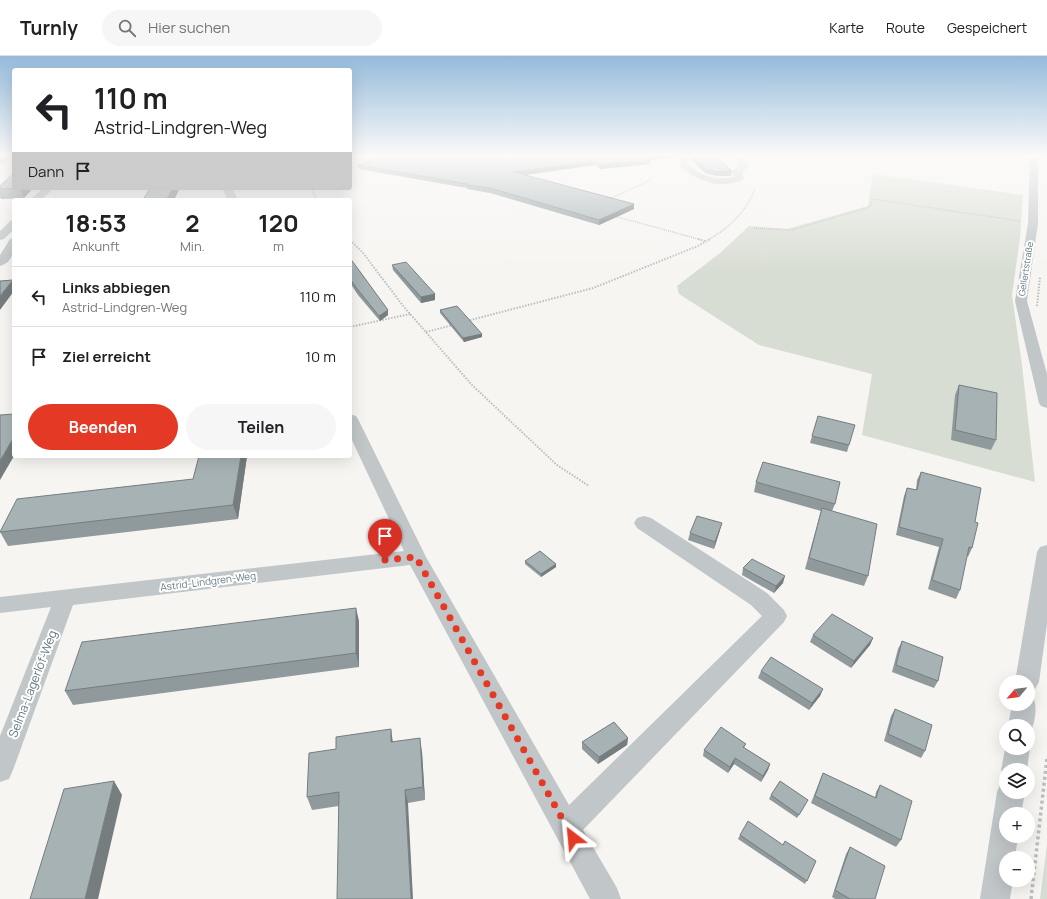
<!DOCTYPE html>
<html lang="de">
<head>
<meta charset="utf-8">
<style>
	body { margin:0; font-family:Manrope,sans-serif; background:#f6f6f6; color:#202124; height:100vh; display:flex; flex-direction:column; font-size:15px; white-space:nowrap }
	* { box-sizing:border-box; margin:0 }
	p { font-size:13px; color:#757577 }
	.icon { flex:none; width:22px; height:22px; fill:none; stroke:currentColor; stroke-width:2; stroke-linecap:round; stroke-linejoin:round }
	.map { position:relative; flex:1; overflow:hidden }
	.panel { position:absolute; left:12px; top:142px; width:340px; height:260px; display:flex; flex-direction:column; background:#fff; border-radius:4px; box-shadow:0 4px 16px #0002 }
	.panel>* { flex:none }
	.hud { position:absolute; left:12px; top:12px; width:340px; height:122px; border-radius:4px; box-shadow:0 4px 16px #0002; background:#fff; color:#202124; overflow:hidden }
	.needle { width:26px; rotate:241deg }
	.controls { position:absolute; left:999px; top:619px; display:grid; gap:8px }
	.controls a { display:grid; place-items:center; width:36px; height:36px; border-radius:50%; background:#fff; box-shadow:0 4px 16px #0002; font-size:20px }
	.pin { position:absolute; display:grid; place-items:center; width:34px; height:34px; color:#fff; margin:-41px -17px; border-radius:50% 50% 50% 0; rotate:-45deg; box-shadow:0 0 4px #0007 }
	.pin .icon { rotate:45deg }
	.me { position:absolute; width:44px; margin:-22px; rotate:331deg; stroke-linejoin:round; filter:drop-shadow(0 0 3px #0008) }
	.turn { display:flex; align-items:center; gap:14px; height:84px; padding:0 16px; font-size:18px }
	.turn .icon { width:52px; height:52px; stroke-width:2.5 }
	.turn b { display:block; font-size:28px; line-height:34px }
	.then { display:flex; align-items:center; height:38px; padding:0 16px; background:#0003; gap:8px; font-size:15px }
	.eta { display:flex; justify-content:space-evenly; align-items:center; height:68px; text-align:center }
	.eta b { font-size:24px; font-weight:700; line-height:28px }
	.primary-button { display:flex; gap:8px; margin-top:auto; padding:8px 16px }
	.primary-button a { flex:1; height:46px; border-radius:24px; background:#e33925; color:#fff; font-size:16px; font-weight:700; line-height:46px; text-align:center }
	.primary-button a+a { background:#f6f6f6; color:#202124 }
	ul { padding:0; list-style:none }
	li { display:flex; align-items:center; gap:12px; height:60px; padding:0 16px; border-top:1px solid #e0e0e0 }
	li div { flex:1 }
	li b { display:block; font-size:15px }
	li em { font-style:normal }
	header { display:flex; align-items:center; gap:24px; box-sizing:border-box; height:56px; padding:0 20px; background:#fff; border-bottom:1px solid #e0e0e0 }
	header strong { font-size:19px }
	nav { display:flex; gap:22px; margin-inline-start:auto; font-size:14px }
	.search { width:280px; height:36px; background:#f6f6f6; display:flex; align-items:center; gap:10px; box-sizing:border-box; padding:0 14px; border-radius:22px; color:#757577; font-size:15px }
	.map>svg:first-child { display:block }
	.green { fill:#d8ddd3 }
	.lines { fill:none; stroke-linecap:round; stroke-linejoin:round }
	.path-far2 { stroke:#bbbebf; stroke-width:1.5; stroke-dasharray:1 1; stroke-linecap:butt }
	.path-far1 { stroke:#bbbebf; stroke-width:2; stroke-dasharray:1.5 1.5; stroke-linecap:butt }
	.path { stroke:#bbbebf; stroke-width:3.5; stroke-dasharray:3 3; stroke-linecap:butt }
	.minor { fill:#c1c6c8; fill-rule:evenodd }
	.wall { fill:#90999c }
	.shaded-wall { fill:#757d7f }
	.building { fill:#a7b2b5; stroke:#757d7f }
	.route { stroke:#e33925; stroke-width:7; stroke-dasharray:0 12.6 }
	.labels { text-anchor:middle; stroke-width:4; stroke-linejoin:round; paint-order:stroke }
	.far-street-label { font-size:9px; fill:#647983; stroke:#fff }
	.street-label { font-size:10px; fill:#647983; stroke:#fff }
	.near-street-label { font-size:12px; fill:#647983; stroke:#fff }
</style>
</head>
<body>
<header>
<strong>Turnly</strong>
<div class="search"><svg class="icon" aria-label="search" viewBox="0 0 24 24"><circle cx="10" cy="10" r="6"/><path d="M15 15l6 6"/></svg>Hier suchen</div>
<nav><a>Karte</a><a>Route</a><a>Gespeichert</a></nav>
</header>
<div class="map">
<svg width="1047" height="843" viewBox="0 0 1047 843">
	<rect width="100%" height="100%" fill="#f6f5f2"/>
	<path class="green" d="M873,118L1023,139L1020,182L1012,239L1022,309L1035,426L862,379L872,318L759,289L679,238L677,230L720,197L749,170L787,173L868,150Z
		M1047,788V843H1040Z"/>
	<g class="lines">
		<path class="path-far2" d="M350,102L369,105
			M350,113L361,109
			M312,132L316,144
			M609,143L651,124
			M614,160L702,184
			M754,172L791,174L870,151L872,143L1020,165
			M708,184C729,172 746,156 755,133"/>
		<path class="path-far1" d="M698,183L705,185
			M350,184L363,197L404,251L472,329L557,409L589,430
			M1037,250L1040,221
			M467,265L593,232L698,190L710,183
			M350,271L410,258
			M426,276L453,269"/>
		<path class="path" d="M1031,843L1047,702"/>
		<path class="minor" d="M623,99H643C639,103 629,103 623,102Z
			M679,99H687L688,109C703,120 716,125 734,121L732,116L741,108L733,99H742L750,108L742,117L744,122C741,126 737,126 732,127C713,131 696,123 681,112Z
			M1030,99H1038V167L1027,245L1047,318V352L1041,350L1039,347L1015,245L1028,167Z
			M43,132H54L41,144H30Z
			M222,132H232L238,144H228Z
			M14,164V173L4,183L0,184V175L10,165Z
			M14,182C14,193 14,206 0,210V199L10,183Z
			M350,358L356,360L358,363L426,501L569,749L762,560L751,549L637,472L634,467L637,462L644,460L651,462L767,537L784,554L787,560L784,566L583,774L617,832L621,843H590L410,509L73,549L13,714L9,723L0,726V680L51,551L0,557V541L404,495L350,380Z
			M1047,489V568L1039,626L1035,633L1028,636V626H1015L1037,496L1040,491Z
			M1028,639L1033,641C1038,652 1035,666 1030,678L1028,679V670H1008L1012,648H1028Z
			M1006,688V692H1028V688L1030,692L1027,714H1006V723L1001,714Z
			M1006,725V736H1025L1021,758H1006V780H1018L1015,802H1006V824H1013L1010,843H980L997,736L1001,727Z"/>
	</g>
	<path class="wall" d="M0,99L2,108H0Z
		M377,99H623L678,101L650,104V108L600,113L595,109L526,119L634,153L599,169L490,137L467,133V132L359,113L358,109L377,101Z
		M688,99H712L732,115L731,120H716L705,117L689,102Z
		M0,130L33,132L24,142L1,143L0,141Z
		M350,202L388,259L380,265L358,239L350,227Z
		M392,209L435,238V244L421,247L393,214Z
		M440,254L482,278V281L464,286L440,257Z
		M959,329L996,384L991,394L951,384L955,339Z
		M818,360L849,389L847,396L810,387Z
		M199,400H247L238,463L8,490L0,476L193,423Z
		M921,416L975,466L972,492L968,501L967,500L960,534L956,543L928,533L939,491L896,479L904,440L907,432L916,434L917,424Z
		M756,426L835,448L832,455L868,520L864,530L805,513L821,455L754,436Z
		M720,474L714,493L688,484L690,477Z
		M525,505L556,508V511L541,521L525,508Z
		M743,512L783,527L774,537L742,519Z
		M359,565V611L73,649L65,635Z
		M813,579L873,582L870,589L851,612L810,586Z
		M902,585L938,625L934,632L892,616L898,593Z
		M761,615L823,633L820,640L809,654L758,622Z
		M895,653L925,695L921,702L884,685L891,660Z
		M628,682L627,689L598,708L582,693V686Z
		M393,686L422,696L425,744L408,747L339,750L312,754L307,741Z
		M746,688L744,692L770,708L768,714L761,726L734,708L728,717L703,700L704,694Z
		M823,717L875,742L876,736L880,729L901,784L896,791L811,747L820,724Z
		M771,739L806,748L797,762L769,743Z
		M740,779L816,805L805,828L738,783Z
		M850,791L875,843H835L832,841L846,798Z"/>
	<path class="shaded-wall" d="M0,99H13L2,108L0,103Z
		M660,99H679L678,101L650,104V108L600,113V108L645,100Z
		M595,105V109L514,120V116Z
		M20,132H33L24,142Z
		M173,132H180L174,144H166Z
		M634,148V153L599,169V164Z
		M13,224L14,226V235L0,254V240Z
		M435,238V244L421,247V241Z
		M388,254V259L380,265L379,260Z
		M482,278V281L464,286L463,282Z
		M14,381V400L0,424V405Z
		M241,400H247L238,463L233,449Z
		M722,467L720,474L714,493L715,486Z
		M556,508V511L541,521V518Z
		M785,520L783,527L774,537L776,530Z
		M356,552L359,565V611L356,597Z
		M873,582L870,589L851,612L854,605Z
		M823,633L820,640L809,654L812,647Z
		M391,673L393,687L391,686Z
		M420,682L422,696L425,744L423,731Z
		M628,682L627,689L598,708L599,701Z
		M735,702L734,708L728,717L730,711Z
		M770,708L768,714L761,726L763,720Z
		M114,725L122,739L98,843H85Z
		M405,734L408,747L413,843H411Z"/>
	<path class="building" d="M385,99H660L645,100L650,104L600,108L595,105L514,116L634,148L599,164L490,132L467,129L468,128L358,109Z
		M691,99H712L717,102L732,115L716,116L706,113Z
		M14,117V132H21L0,133V130Z
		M150,132H173L166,144H143Z
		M350,202L388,254L379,260L358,234L350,223Z
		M406,206L435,238L421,241L392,209Z
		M13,224L0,240V225Z
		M457,250L482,278L463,282L440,254Z
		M959,329L997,337L996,384L955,374Z
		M14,358V381L0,405V359Z
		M818,360L855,369L849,389L812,380Z
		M199,400H241L233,449L0,476L17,443L193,423Z
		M763,406L840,426L835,448L756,426Z
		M921,416L981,432L975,466L978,467L972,492L969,491L960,534L932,524L943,483L899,471L907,432L917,434Z
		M822,452L877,468L868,520L809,502Z
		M697,460L722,467L715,486L690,477Z
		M540,495L556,508L541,518L525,505Z
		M752,503L785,520L776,530L743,512Z
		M356,552V597L65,635L82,586Z
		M832,558L873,582L854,605L813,579Z
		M902,585L943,601L938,625L896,609Z
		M771,601L823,633L812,647L761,615Z
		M895,653L932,669L925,695L888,678Z
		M614,666L628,682L599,701L582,686Z
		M721,671L746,688L743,691L770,708L763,720L735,702L730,711L704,694Z
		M391,673V686L420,682L423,731L405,734L411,843H337L339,736L307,741L309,697L336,693V681Z
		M823,717L876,742L880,729L912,745L901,784L815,740Z
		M114,725L85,843H30L64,733Z
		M780,725L808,744L799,759L771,739Z
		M748,765L783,789L785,785L816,805L807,825L740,779Z
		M850,791L885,810L875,843H850L835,834Z"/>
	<linearGradient id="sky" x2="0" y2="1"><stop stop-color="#95bbdb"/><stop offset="0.46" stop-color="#fbfaf9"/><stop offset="1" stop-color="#fbfaf9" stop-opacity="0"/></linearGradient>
	<rect width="1047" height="217" fill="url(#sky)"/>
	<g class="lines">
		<path class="route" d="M385,504L416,501L573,782"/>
	</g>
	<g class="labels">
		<g class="far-street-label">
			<text transform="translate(1026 213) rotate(-81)" y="3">Gellertstraße</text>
		</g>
		<g class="street-label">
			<text transform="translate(208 525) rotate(-7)" y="4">Astrid-Lindgren-Weg</text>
		</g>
		<g class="near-street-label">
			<text transform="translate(33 628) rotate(-69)" y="4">Selma-Lagerlöf-Weg</text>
		</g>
	</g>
</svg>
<div class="controls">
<a><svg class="needle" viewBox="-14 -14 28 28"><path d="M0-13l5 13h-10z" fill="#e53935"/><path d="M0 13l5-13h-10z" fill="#757577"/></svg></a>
<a><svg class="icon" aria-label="search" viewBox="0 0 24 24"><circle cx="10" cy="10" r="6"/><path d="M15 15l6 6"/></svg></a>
<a><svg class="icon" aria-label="layers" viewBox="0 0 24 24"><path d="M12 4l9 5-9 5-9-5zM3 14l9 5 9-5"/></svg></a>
<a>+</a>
<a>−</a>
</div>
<div class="pin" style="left:385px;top:504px;background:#d93025"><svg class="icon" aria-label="arrive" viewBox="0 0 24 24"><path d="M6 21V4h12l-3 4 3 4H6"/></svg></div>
<svg class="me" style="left:573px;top:782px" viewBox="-20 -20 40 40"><path d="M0-17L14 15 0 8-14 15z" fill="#e33925" stroke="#fff" stroke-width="4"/></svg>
<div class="hud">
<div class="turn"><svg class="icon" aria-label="left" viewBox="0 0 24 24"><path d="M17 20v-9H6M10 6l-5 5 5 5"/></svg><div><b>110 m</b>Astrid-Lindgren-Weg</div></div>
<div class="then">Dann<svg class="icon" aria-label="arrive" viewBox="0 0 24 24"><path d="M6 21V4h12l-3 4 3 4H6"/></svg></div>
</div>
<section class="panel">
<div class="eta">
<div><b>18:53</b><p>Ankunft</p></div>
<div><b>2</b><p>Min.</p></div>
<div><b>120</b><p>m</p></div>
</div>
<ul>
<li><svg class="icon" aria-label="left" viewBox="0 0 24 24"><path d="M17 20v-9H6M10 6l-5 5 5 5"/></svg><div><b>Links abbiegen</b><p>Astrid-Lindgren-Weg</p></div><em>110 m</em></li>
<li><svg class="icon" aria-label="arrive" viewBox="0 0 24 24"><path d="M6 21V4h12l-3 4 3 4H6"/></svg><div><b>Ziel erreicht</b></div><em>10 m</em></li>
</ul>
<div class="primary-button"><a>Beenden</a><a>Teilen</a></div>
</section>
</div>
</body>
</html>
